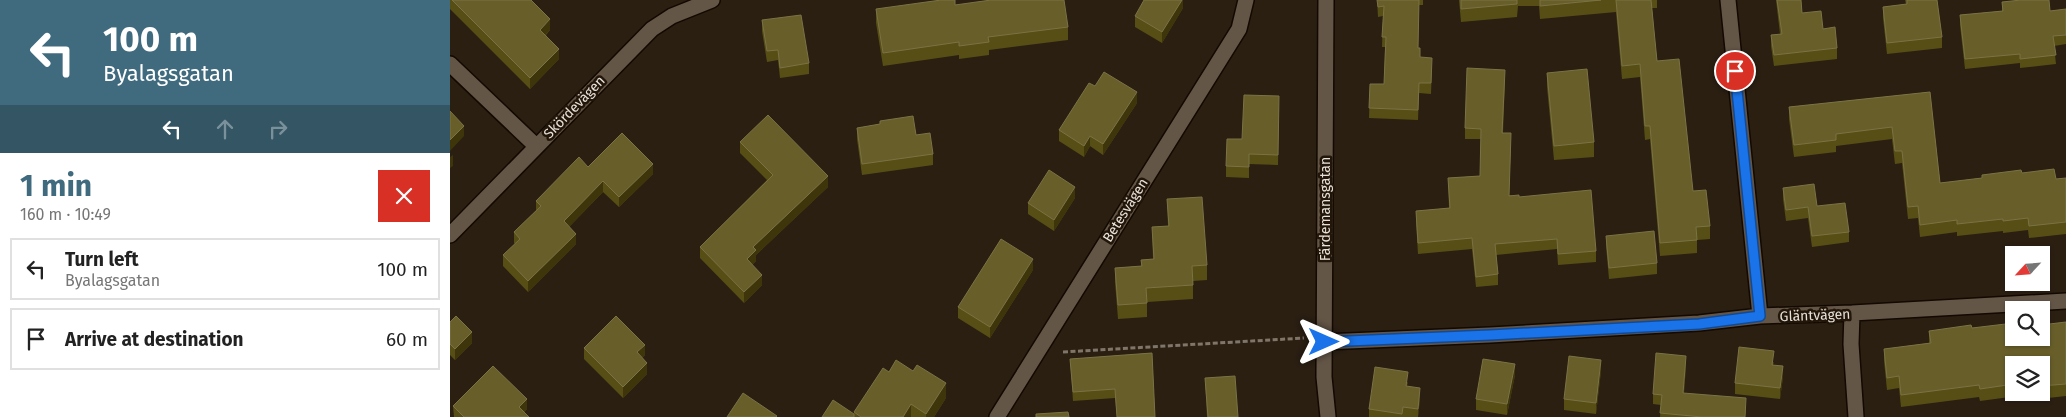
<!DOCTYPE html>
<html lang="en">
<head>
<meta charset="utf-8">
<style>
	body { margin:0; font-family:"Fira Sans",sans-serif; background:#f2f2f2; color:#222; height:100vh; display:flex; flex-direction:column; font-size:19px; white-space:nowrap }
	* { box-sizing:border-box; margin:0 }
	p { font-size:16px; color:#767676 }
	.icon { flex:none; width:28px; height:28px; fill:none; stroke:currentColor; stroke-width:2; stroke-linecap:round; stroke-linejoin:round }
	.map { position:relative; flex:1; overflow:hidden }
	.side { display:flex; flex-direction:column; background:#fff; width:450px }
	.side>* { flex:none }
	.hud { background:#406b7e; color:#fff; overflow:hidden }
	.needle { width:32px; rotate:244deg }
	.tools { position:absolute; left:1555px; top:246px; display:grid; gap:10px }
	.tools a { display:grid; place-items:center; width:45px; height:45px; border-radius:0px; background:#fff; box-shadow:0 1px 4px #0004; font-size:25px }
	.pin { position:absolute; display:grid; place-items:center; width:42px; height:42px; color:#fff; margin:-21px; border:2px solid #fff; border-radius:50%; box-shadow:0 1px 5px #0007 }
	.me { position:absolute; width:55px; margin:-28px; rotate:90deg; stroke-linejoin:round; filter:drop-shadow(0 0 4px #0008) }
	.turn { display:flex; align-items:center; gap:18px; height:105px; padding:0 20px; font-size:22px }
	.turn .icon { width:65px; height:65px; stroke-width:2.5 }
	.turn b { display:block; font-size:35px; line-height:42px }
	.lanes { display:flex; align-items:center; height:48px; padding:0 20px; background:#0003; justify-content:center; gap:25px; direction:ltr }
	.lanes .off { opacity:.35 }
	.round { display:grid; place-items:center; flex:none; width:52px; height:52px; border-radius:0px; background:#f2f2f2 }
	.head { display:flex; align-items:center; justify-content:space-between; height:85px; padding:0 20px }
	h1 { font-size:30px; font-weight:700; line-height:38px; color:#406b7e }
	ul { padding:0; list-style:none }
	li { display:flex; align-items:center; gap:15px; height:62px; margin:0 10px 8px; padding:0 10px; border:2px solid #e0e0e0; border-radius:0px }
	li div { flex:1 }
	li b { display:block; font-size:19px }
	li em { font-style:normal }
	main { display:flex; flex:1; min-height:0 }
	.map>svg:first-child { display:block }
	.lines { fill:none; stroke-linecap:round; stroke-linejoin:round }
	.minor-casing { stroke:#130901; stroke-width:18 }
	.path { stroke:#7f7569; stroke-width:3; stroke-dasharray:5 2.5; stroke-linecap:butt }
	.minor { stroke:#645647; stroke-width:15 }
	.wall { fill:#574e15; fill-rule:evenodd }
	.shaded-wall { fill:#3f350b }
	.building { fill:#675e2a; stroke:#7b7245 }
	.route-casing { stroke:#114b97; stroke-width:12 }
	.route { stroke:#1a73e8; stroke-width:9 }
	.labels { text-anchor:middle; stroke-width:5; stroke-linejoin:round; paint-order:stroke }
	.street-label { font-size:14px; fill:#e9e1d8; stroke:#211609 }
</style>
</head>
<body>
<main>
<section class="side">
<div class="hud">
<div class="turn"><svg class="icon" aria-label="left" viewBox="0 0 24 24"><path d="M17 20v-9H6M10 6l-5 5 5 5"/></svg><div><b>100 m</b>Byalagsgatan</div></div>
<div class="lanes"><svg class="icon" aria-label="left" viewBox="0 0 24 24"><path d="M17 20v-9H6M10 6l-5 5 5 5"/></svg><svg class="icon off" aria-label="ahead" viewBox="0 0 24 24"><path d="M12 20V5M6 11l6-6 6 6"/></svg><svg class="icon off" aria-label="right" viewBox="0 0 24 24"><path d="M7 20v-9h11M14 6l5 5-5 5"/></svg></div>
</div>
<div class="head"><div><h1>1 min</h1><p>160 m · 10:49</p></div><a class="round" style="background:#d93025;color:#fff"><svg class="icon" aria-label="close" viewBox="0 0 24 24"><path d="M6 6l12 12M18 6L6 18"/></svg></a></div>
<ul>
<li><svg class="icon" aria-label="left" viewBox="0 0 24 24"><path d="M17 20v-9H6M10 6l-5 5 5 5"/></svg><div><b>Turn left</b><p>Byalagsgatan</p></div><em>100 m</em></li>
<li><svg class="icon" aria-label="arrive" viewBox="0 0 24 24"><path d="M6 21V4h12l-3 4 3 4H6"/></svg><div><b>Arrive at destination</b></div><em>60 m</em></li>
</ul>
</section>
<div class="map">
<svg width="1616" height="417" viewBox="0 0 1616 417">
	<rect width="100%" height="100%" fill="#2b1f12"/>
	<g class="lines">
		<g class="minor-casing">
			<path id="minor" d="M876,0L874,377L878,417
				M1278,0L1310,316
				M0,64L86,146
				M0,235L202,29L222,16L262,0
				M1402,313L1401,344L1406,417
				M874,342L1040,335L1249,323L1310,316L1402,313L1616,301
				M547,417L789,29L796,0"/>
		</g>
		<path class="path" d="M613,352L854,338"/>
		<use href="#minor" class="minor"/>
	</g>
	<path class="wall" d="M0,0H81L100,30L96,35L109,59L80,89L0,9Z
		M733,0V8L712,43L685,27V16Z
		M927,0H973V5H969L968,48L970,57L982,68L981,94L969,93L968,120L919,118L920,84H934L935,47H932L933,16L928,17Z
		M1009,0H1207V8H1202L1207,61L1243,191L1260,226V239L1247,240V253L1210,256L1200,139L1195,140L1190,77L1172,79L1166,12L1090,19L1089,6H1068L1067,17L1011,22Z
		M1326,0H1351L1352,13L1373,29L1387,48V59L1324,66L1321,46V35L1330,34Z
		M1455,0H1487L1492,37V48L1437,54L1433,18V7L1456,4Z
		M1552,2L1600,11L1616,9V44L1604,46L1606,64L1570,68V63L1515,69L1510,25V15L1552,11Z
		M505,5L618,27V40L539,50V55L509,59V55L433,66L426,23V9Z
		M312,20L359,63V74L330,78L328,60L317,62L312,31Z
		M1097,73L1144,142V157L1104,160L1097,87Z
		M1055,80L1053,133L1061,144L1059,195L1069,197L1146,251V262L1108,265L1107,249L1046,255L1048,274V285L1026,287L1022,249L968,254L966,222V211L999,208L998,178L1030,176L1031,139H1015V128Z
		M645,86L687,103L653,155L640,146L634,157L609,141V130Z
		M1480,92L1490,183L1572,173L1606,179L1616,178V234L1579,238L1578,230L1553,233V231L1507,236V232L1470,237L1468,218L1458,219L1452,163L1445,164L1442,139L1386,146V152L1344,157L1339,119V107Z
		M829,107L828,165L799,164V178L776,177V166L792,139Z
		M430,121L466,135L483,154V165L412,175L407,139V128L430,124Z
		M290,142L378,187L306,255V261L302,265L312,285L294,303L250,258V247L317,180L290,153Z
		M138,167L203,174L169,207L153,192L119,227L126,244L78,292L53,266V255L65,244L64,243V232L86,211V201Z
		M1333,188L1367,206L1399,232V242L1362,247L1358,218L1336,221L1333,199Z
		M625,198L604,231L578,214V203Z
		M717,199L757,265V280L743,281V299L697,302V317L668,319L665,282V268L691,266V260L703,259L702,227L718,226Z
		M1156,236L1207,263V274L1159,279L1156,246Z
		M583,270L540,338L508,318V307Z
		M0,322L22,343L5,360L0,355Z
		M1616,322V396L1589,399V393L1530,401L1529,397L1451,407L1449,388L1437,390L1434,361V349L1479,343V331L1522,328L1564,338ZM1564,365H1591V392H1564Z
		M134,348L195,355L192,358L197,374L173,398L134,359Z
		M702,353L705,417H667L665,398L623,401L620,359Z
		M1324,362L1323,365L1333,377L1330,399L1285,394V383Z
		M1236,366L1234,393L1296,408L1295,417H1210L1211,405L1203,404V394Z
		M1151,371L1146,414L1114,410V399Z
		M439,372L496,398L484,417H372L404,414V412Z
		M1065,375L1057,415L1026,410V399Z
		M755,378L788,417H757Z
		M958,382L957,386L970,399L968,417H919V409Z
		M3,406L77,409L74,412L79,417H4Z"/>
	<path class="shaded-wall" d="M732,0H733V8L712,43V32Z
		M100,19V30L90,40V30Z
		M109,49V59L80,89V78Z
		M687,92V103L653,155V144Z
		M14,126V136L0,151V140Z
		M640,136V146L634,157V146Z
		M3,155V166L0,168V157Z
		M203,164V174L169,207V197Z
		M378,176V187L306,255V261L297,270V259L303,247Z
		M153,181V192L114,232V221Z
		M625,187V198L604,231V220Z
		M126,234V244L78,292V281Z
		M583,259V270L540,338V327Z
		M312,275V285L294,303V292Z
		M22,332V343L5,360V349Z
		M195,345V355L187,363V352Z
		M1236,356V366L1233,403V393Z
		M1151,360V371L1146,414V403Z
		M197,363V374L173,398V387Z
		M1065,364V375L1057,415V404Z
		M1333,366V377L1330,399V388Z
		M496,383V398L484,417H476V414Z
		M970,388V399L968,417V409Z
		M77,399V409L69,417V407Z
		M461,404V417H453Z"/>
	<path class="building" d="M2,0H81L100,19L90,30L109,49L80,78Z
		M491,0H505V5L541,0H614L618,27L538,37L539,42L509,46V42L433,53L426,9Z
		M694,0H732L712,32L685,16Z
		M927,0H969L968,48H970V57L982,58L981,83H969L968,110L919,108L920,84H934L936,37H932L934,6L928,7Z
		M1011,0H1067V4L1011,9Z
		M1090,0H1151L1090,6Z
		M1166,0H1201L1207,61L1229,59L1243,191L1256,190L1260,226L1246,227L1247,240L1210,243L1200,126H1195L1190,64L1172,66Z
		M1327,0H1351L1352,13L1371,11L1373,29L1385,27L1387,48L1324,55L1321,35L1332,34Z
		M1457,0H1487L1492,37L1437,43L1433,7L1457,4Z
		M1571,0H1599L1600,11L1616,9V35L1603,36L1606,55L1570,59V54L1515,59L1510,15L1553,11L1552,2Z
		M351,15L359,63L330,68L328,50L317,51L312,20Z
		M1017,68L1055,70L1052,133H1061L1059,196L1069,195V197L1141,190L1146,251L1108,254L1107,239L1045,244L1048,274L1026,277L1022,238L968,243L966,211L1000,208L998,178L1030,176L1031,129L1015,128Z
		M1137,69L1144,142L1104,146L1097,73Z
		M654,72L687,92L653,144L640,136L634,146L609,130L639,83L645,86Z
		M1480,92L1490,183L1532,178V175L1571,170L1572,173L1604,169L1606,179L1616,178V222L1579,226L1578,218L1553,221V219L1507,224V220L1470,225L1468,206L1458,207L1452,151H1445L1442,127L1386,134V140L1344,145L1339,107Z
		M794,95L829,96L828,155L799,154V167L776,166L777,139H792Z
		M0,111L14,126L0,140Z
		M318,115L378,176L303,247L306,250L297,259L312,275L294,292L250,247L323,175L290,142Z
		M463,116L466,135L480,133L483,154L412,164L407,128L430,124V121Z
		M172,133L203,164L169,197L153,181L114,221L126,234L78,281L53,255L70,239L64,232L91,206L86,201L129,157L138,167Z
		M599,170L625,187L604,220L578,203Z
		M1364,184L1367,206L1395,203L1399,232L1362,236L1358,207L1336,210L1333,188Z
		M752,197L757,265L742,266L743,285L696,288L697,303L668,305L665,268L692,266L691,260L704,259L702,227L719,226L717,199Z
		M1204,231L1207,263L1159,268L1156,236Z
		M551,239L583,259L540,327L508,307Z
		M6,316L22,332L5,349L0,344V322Z
		M166,316L195,345L187,352L197,363L173,387L134,348Z
		M1616,322V384L1591,386V365H1564V384L1530,389L1529,385L1451,395L1449,376L1437,378L1434,349L1481,343L1479,331L1521,325L1522,328L1564,323V338H1591V325Z
		M1289,347L1324,351L1322,365L1333,366L1330,388L1285,383Z
		M702,353L705,417H667L665,389L623,392L620,359Z
		M1206,353L1236,356L1233,393L1296,398L1295,417H1252L1210,413L1212,395L1203,394Z
		M1119,356L1151,360L1146,403L1114,399Z
		M1033,359L1065,364L1057,404L1026,399Z
		M446,360L463,371L467,365L496,383L476,414L461,404L453,417H411L404,412L433,368L439,372Z
		M43,366L77,399L69,407L79,417H14L3,406Z
		M925,367L958,372L956,386L970,388L968,409L953,407L952,414L919,409Z
		M785,376L788,417H758L755,378Z
		M293,393L327,416L326,417H277Z
		M383,400L404,414V417H372Z
		M618,412L619,417H586V414Z"/>
	<g class="lines">
		<g class="route-casing">
			<path id="route" d="M874,342L1040,335L1249,324L1310,316L1285,71"/>
		</g>
		<use href="#route" class="route"/>
	</g>
	<g class="labels">
		<g class="street-label">
			<text transform="translate(124 107) rotate(-46)" y="5">Skördevägen</text>
			<text transform="translate(875 209) rotate(-90)" y="5">Färdemansgatan</text>
			<text transform="translate(675 210) rotate(-58)" y="5">Betesvägen</text>
			<text transform="translate(1365 315) rotate(-2)" y="5">Gläntvägen</text>
		</g>
	</g>
</svg>
<div class="tools">
<a><svg class="needle" viewBox="-14 -14 28 28"><path d="M0-13l5 13h-10z" fill="#e53935"/><path d="M0 13l5-13h-10z" fill="#767676"/></svg></a>
<a><svg class="icon" aria-label="search" viewBox="0 0 24 24"><circle cx="10" cy="10" r="6"/><path d="M15 15l6 6"/></svg></a>
<a><svg class="icon" aria-label="layers" viewBox="0 0 24 24"><path d="M12 4l9 5-9 5-9-5zM3 14l9 5 9-5"/></svg></a>
</div>
<div class="pin" style="left:1285px;top:71px;background:#d93025"><svg class="icon" aria-label="arrive" viewBox="0 0 24 24"><path d="M6 21V4h12l-3 4 3 4H6"/></svg></div>
<svg class="me" style="left:874px;top:342px" viewBox="-20 -20 40 40"><path d="M0-17L14 15 0 8-14 15z" fill="#1a73e8" stroke="#fff" stroke-width="4"/></svg>
</div>
</main>
</body>
</html>
